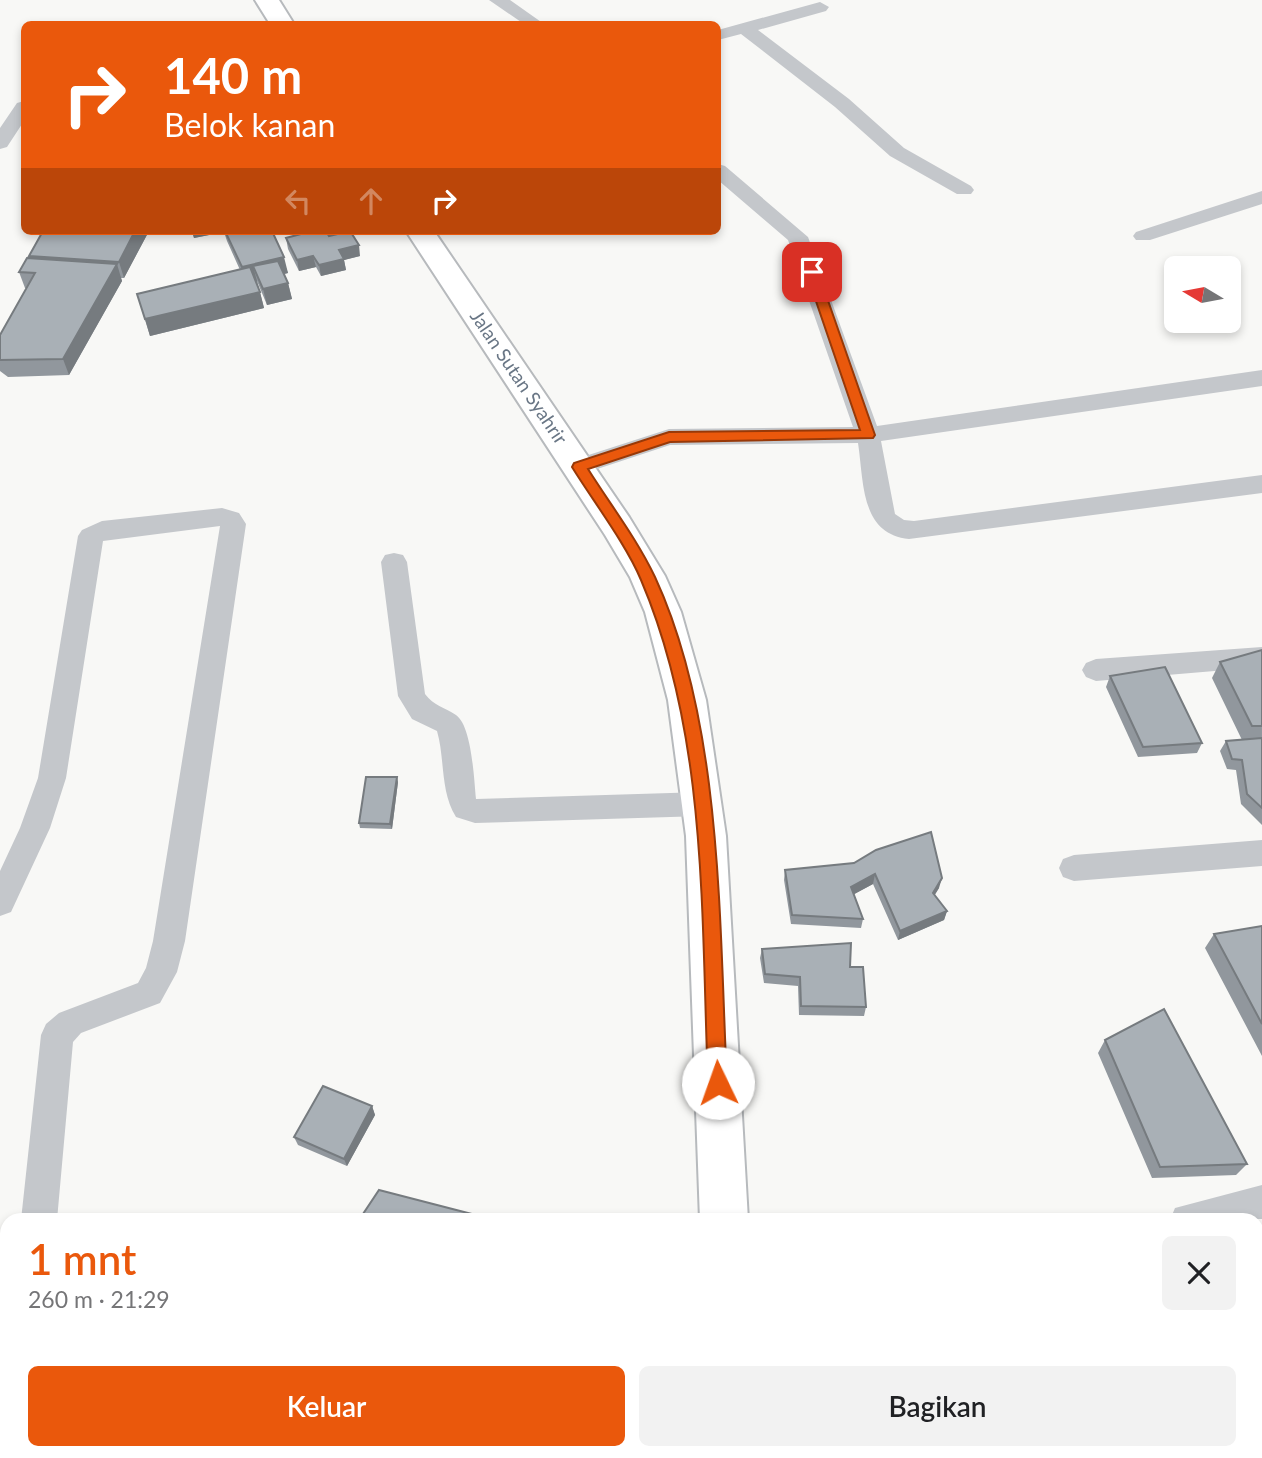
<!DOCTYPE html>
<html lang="id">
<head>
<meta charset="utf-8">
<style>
	body { margin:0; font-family:Lato,sans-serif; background:#f2f2f2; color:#202124; height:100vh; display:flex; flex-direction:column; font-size:26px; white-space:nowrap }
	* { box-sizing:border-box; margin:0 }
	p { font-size:23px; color:#757577 }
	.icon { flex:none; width:38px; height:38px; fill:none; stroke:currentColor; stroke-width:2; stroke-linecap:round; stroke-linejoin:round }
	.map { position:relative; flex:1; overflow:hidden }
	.side { position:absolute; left:0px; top:1213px; width:1264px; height:247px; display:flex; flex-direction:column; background:#fff; border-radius:21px 21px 0 0; box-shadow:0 4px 10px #0003 }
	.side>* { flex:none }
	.guide { position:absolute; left:21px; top:21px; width:700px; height:214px; border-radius:10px; box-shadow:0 4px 10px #0003; background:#ea580c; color:#fff; overflow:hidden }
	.needle { width:46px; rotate:280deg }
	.buttons { position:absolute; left:1164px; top:256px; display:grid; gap:14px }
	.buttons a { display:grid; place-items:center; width:77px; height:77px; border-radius:10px; background:#fff; box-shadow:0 4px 10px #0003; font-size:35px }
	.pin { position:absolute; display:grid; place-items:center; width:60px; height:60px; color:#fff; margin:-30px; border-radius:14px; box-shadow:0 4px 10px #0006 }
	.me { position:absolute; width:77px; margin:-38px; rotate:357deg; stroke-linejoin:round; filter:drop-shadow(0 0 5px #0008) }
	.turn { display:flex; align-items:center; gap:24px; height:147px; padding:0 28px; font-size:32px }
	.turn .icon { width:91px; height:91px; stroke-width:2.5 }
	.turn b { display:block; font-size:49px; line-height:60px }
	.lanes { display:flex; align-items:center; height:66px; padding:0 28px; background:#0003; justify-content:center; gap:35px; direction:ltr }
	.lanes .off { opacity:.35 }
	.round { display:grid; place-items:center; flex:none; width:74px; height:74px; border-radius:10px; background:#f2f2f2 }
	.summary { display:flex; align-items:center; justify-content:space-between; height:119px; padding:0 28px }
	h1 { font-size:42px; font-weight:600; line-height:52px; color:#ea580c }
	.cta { display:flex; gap:14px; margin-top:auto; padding:14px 28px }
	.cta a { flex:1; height:80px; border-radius:10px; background:#ea580c; color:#fff; font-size:28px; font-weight:600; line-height:80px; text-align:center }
	.cta a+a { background:#f2f2f2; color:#202124 }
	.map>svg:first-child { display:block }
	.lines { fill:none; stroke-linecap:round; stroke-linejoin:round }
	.trunk-casing { stroke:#b7babd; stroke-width:4 }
	.minor { fill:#c4c7cb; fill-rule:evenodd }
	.trunk { fill:#fff; fill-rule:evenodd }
	.wall { fill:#91979d }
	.shaded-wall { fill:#767b7f }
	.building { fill:#a9b0b6; stroke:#767b7f; stroke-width:2 }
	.route { fill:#ea580c; stroke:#983908; stroke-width:2 }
	.labels { text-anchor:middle; stroke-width:7; stroke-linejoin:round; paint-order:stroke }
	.street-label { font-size:19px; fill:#697685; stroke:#fff }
</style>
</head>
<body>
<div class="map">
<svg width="1262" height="1458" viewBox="0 0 1262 1458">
	<rect width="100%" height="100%" fill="#f8f8f6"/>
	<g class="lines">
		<g class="trunk-casing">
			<path id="trunk" d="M255,0H279L294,24H270Z
				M406,231H434L629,517L665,576L681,612L706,700L726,836L748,1220H700L686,836L668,700L645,612L630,577L605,535Z
				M708,1452H760V1458H708Z"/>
		</g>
		<path class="minor" d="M489,0H510L544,24H524Z
			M820,2L829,7L826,11L758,30L849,99L904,148L971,186L974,190L971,194H957L890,156L835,107L741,34L718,40V30Z
			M24,101V121L7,147L0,149V128L17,103Z
			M718,164L725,166L808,237L877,426L1262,370V386L881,441L895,514L904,520L914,521L1262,475V493L909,539C860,534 864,482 858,443L670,445L579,475L570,473L567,467L570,461L669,429L853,427L788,240L718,180Z
			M1262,191V204L1150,240H1136L1133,236L1136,232Z
			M222,508L239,513L246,524L185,941L177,972L160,1003L81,1033L73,1042L57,1220H21L41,1035L46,1024L59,1013L138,983L146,968L153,941L220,526L103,541L66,778L50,828L11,912L0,916V871L20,828L38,778L78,536L82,530L102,521Z
			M394,553L403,555L407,562L425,694C434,706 444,707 456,715C472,726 474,780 476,799L703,792L713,795L718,804L713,813L703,816L475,823L456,817C440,792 445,758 437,731L412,719L398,696L381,562L385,555Z
			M1262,647V667L1096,681L1086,677L1082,670L1086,663L1096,659Z
			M1262,840V866L1074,881L1063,877L1059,868L1063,859L1074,855Z
			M1262,1185V1219L1170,1220L1175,1208Z
			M1262,1403V1458H1235L1233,1452H1256V1404Z
			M164,1452H203L205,1458H166Z
			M1058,1452H1096L1097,1458H1059Z"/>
		<use href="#trunk" class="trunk"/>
	</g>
	<path class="wall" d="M43,231H149L124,278H121L122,281L69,375L8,377L0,371V335L27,288H25L19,272L30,258L29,256Z
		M192,231H272L288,273L284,274L288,283L292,299L267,305L257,281L264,308L150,336L137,294L240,270L227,241L224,232L194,238Z
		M329,236L360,256L344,260L346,270L321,276L316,267L299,271L288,249L286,238Z
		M1262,650V825L1241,804L1236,770L1227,769L1220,751L1226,741L1242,740L1212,678L1220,662Z
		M1110,676L1202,743L1197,753L1138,757L1106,687Z
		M398,782L392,829L360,828L359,823Z
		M854,863L939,888L934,895L947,911L944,920L898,940L873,884L854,894L863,919L861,928L791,924L784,880L785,870Z
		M1262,926V1056L1205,948L1214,934Z
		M762,949L850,967L866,1007L864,1016L799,1015L798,986L764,983L760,958Z
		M1105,1040L1247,1164L1236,1175L1152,1178L1098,1053Z
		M372,1106L375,1115L347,1166L298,1145L294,1137Z
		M513,1452H546L543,1458H521Z"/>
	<path class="shaded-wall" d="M135,231H149L124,278L119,262Z
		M192,231H224V232L194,238Z
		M359,245L360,256L344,260L346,270L321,276L319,265L339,250Z
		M313,256L316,267L299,271L297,260Z
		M284,257L288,273L259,280L253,266L257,281L247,284L242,267Z
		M117,264L122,281L69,375L63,359Z
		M288,283L292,299L267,305L263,289Z
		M260,292L264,308L150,336L145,319Z
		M397,777L398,782L392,829L390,824Z
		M875,874L873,884L849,897L851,887Z
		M942,878L939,888L930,903L933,893Z
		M947,911L944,920L898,940L900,931Z
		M372,1106L375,1115L347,1166L344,1159Z
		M1262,1369V1372L1256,1374V1370Z
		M539,1452H546L543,1458H536Z"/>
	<path class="building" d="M43,231H135L119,262L29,256Z
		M225,231H272L284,257L242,267Z
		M312,231H326L329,236L350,231L359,245L339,250L344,259L319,265L313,256L297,260L286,238Z
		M27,258L117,264L63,359L0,360V335L35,273L19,272Z
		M278,261L288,283L263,289L253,266Z
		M250,267L260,292L145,319L137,294Z
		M1262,650V726H1252L1220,662Z
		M1165,667L1202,743L1143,747L1110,676Z
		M1262,738V808L1247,794L1242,760L1232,759L1226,741Z
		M366,777H397L390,824L359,823Z
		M931,832L942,878L933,893L947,911L900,931L875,874L851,887L863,919L792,915L785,870L854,863L876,850Z
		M1262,926V1024L1214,934Z
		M851,943L850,967H863L866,1007L801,1006L800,977L765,974L762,949Z
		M1164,1009L1247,1164L1160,1167L1105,1040Z
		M323,1086L372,1106L344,1159L294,1137Z
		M379,1190L495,1220H359Z
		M1256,1278H1262V1369L1256,1370Z
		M524,1452H539L536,1458H533Z"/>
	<path class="route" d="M812,269L818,272L875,435L873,438L670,442L588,469C610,504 637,539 655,577C723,724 719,922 727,1083L725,1089L718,1091L711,1089L708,1083C701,915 708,737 641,580C626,544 593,501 572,467L574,463L669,432L860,430L806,272Z"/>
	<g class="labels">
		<g class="street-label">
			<text transform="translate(519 377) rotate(56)" y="7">Jalan Sutan Syahrir</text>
		</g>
	</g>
</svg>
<div class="buttons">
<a><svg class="needle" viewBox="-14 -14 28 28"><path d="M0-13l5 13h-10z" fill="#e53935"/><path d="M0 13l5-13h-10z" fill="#757577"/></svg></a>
</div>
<div class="pin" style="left:812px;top:272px;background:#d93025"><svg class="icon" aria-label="arrive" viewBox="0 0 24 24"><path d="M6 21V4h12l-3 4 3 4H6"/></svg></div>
<svg class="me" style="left:718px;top:1083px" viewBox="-20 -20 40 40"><circle r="19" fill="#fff"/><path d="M0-13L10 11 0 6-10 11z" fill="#ea580c"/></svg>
<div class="guide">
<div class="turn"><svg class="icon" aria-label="right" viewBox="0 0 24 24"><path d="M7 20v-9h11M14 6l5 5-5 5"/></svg><div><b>140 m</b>Belok kanan</div></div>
<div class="lanes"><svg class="icon off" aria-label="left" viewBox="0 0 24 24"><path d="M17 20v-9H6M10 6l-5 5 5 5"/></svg><svg class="icon off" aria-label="ahead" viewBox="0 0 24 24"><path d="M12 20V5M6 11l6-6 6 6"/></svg><svg class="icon" aria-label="right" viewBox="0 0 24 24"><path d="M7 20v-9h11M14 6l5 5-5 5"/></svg></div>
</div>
<section class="side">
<div class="summary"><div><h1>1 mnt</h1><p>260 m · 21:29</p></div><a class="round"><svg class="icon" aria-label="close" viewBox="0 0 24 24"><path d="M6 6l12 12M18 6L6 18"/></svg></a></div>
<div class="cta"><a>Keluar</a><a>Bagikan</a></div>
</section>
</div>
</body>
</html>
